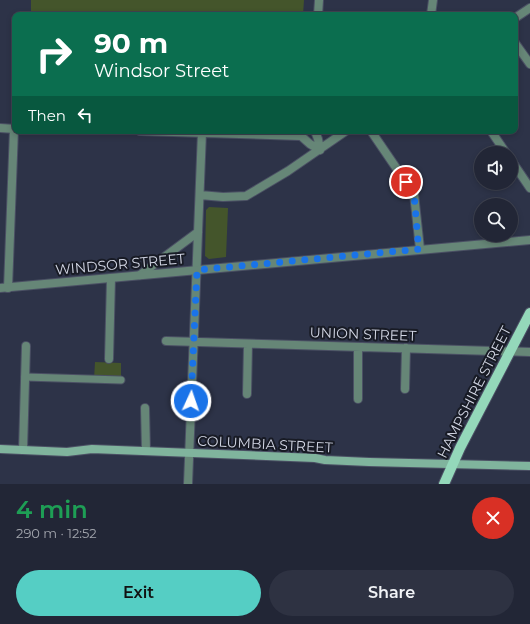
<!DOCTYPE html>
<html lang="en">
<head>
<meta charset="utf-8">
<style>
	body { margin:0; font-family:Montserrat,sans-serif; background:#2e3242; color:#f1f3f6; height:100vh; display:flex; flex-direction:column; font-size:15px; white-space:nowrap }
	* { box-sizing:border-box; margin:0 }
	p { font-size:13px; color:#a2a5ad }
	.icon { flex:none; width:22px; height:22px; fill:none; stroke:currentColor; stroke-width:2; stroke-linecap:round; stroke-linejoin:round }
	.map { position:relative; height:484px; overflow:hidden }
	.details { display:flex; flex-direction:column; background:#222636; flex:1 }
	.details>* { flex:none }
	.guide { position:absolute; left:12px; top:12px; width:506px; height:122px; border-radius:8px; box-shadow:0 2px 6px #0003,0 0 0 1px #3f4351; background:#0b6e4f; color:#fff; overflow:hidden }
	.controls { position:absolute; left:474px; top:146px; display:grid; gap:8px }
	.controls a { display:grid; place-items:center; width:44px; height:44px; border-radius:50%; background:#222636; box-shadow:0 2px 6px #0003,0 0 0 1px #3f4351; font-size:20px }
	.pin { position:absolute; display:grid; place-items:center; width:34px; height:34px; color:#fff; margin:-17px; border:2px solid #fff; border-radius:50%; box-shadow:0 1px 4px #0007 }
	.me { position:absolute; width:44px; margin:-22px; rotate:3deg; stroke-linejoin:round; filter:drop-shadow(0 0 3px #0008) }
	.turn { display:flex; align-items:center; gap:14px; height:84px; padding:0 16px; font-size:18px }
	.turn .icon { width:52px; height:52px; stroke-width:2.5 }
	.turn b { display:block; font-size:28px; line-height:34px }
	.then { display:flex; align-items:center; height:38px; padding:0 16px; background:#0003; gap:8px; font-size:15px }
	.round { display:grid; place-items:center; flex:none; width:42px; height:42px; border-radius:21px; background:#2e3242 }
	.head { display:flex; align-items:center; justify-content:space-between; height:68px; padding:0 16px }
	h1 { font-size:24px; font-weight:600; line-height:30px; color:#1e9e55 }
	.button { display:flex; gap:8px; margin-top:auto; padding:8px 16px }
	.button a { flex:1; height:46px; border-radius:24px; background:#55cec4; color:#111; font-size:16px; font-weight:600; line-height:46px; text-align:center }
	.button a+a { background:#2e3242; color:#f1f3f6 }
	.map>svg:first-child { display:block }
	.green { fill:#44552b }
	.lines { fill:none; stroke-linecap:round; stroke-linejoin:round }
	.pedestrian-casing { stroke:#4b5064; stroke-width:9 }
	.minor-casing { stroke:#4b5064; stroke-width:10 }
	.tertiary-casing { stroke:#4b5064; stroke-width:10 }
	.secondary-casing { stroke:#4b5064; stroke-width:10 }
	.primary-casing { stroke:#4b5064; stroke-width:12 }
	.pedestrian { stroke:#668677; stroke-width:7 }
	.minor { stroke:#668677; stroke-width:8 }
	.tertiary { stroke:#668677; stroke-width:8 }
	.secondary { stroke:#80b49d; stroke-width:8 }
	.primary { stroke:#94d8ba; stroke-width:10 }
	.route { stroke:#1a73e8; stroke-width:7; stroke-dasharray:0 12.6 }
	.labels { text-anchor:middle; stroke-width:4; stroke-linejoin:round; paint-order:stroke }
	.street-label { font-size:14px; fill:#d2d6e4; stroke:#181b25 }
</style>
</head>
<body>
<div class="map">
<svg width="530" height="484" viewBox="0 0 530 484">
	<rect width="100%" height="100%" fill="#2d3348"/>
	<path class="green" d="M31,0H304L303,15H31Z
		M209,207L228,208L226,257L209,259L205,256L206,210Z
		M95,362L121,363V380L94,379Z"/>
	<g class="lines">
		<g class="pedestrian-casing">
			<path id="pedestrian" d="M25,377L121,380"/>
		</g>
		<g class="minor-casing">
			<path id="minor" d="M318,15L319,0
				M431,15L433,0
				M515,18L530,8
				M515,43L530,64
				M0,128L15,129
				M140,131L301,136L310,144L320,150
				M315,131L318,139L320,150
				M371,131L414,194L420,249
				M491,131L506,153
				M511,160L530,188
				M200,195L223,197L246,196L288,171L346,131
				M140,275L198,232
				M8,288L14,129
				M166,341L530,352
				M109,359L111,278
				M405,389L406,348
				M247,394L248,344
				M358,399V347
				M145,408L146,451
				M23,450L26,346
				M188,484L202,132"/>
		</g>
		<g class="tertiary-casing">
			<path id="tertiary" d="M0,288L530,240"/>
		</g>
		<g class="secondary-casing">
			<path id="secondary" d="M0,449L67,452L92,449L315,458L325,460L369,462L530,466"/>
		</g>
		<g class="primary-casing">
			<path id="primary" d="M444,484L460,448L530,313"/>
		</g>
		<use href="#pedestrian" class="pedestrian"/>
		<use href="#minor" class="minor"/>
		<use href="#tertiary" class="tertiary"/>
		<use href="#secondary" class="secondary"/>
		<use href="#primary" class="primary"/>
	</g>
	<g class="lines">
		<path class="route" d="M191,401L197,270L420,249L418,241L414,194L406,182"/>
	</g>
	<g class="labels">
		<g class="street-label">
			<text transform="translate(120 264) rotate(-5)" y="5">WINDSOR STREET</text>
			<text transform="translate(363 334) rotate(2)" y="5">UNION STREET</text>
			<text transform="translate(474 392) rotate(-63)" y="5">HAMPSHIRE STREET</text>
			<text transform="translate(265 444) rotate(3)" y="5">COLUMBIA STREET</text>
		</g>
	</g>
</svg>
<div class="controls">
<a><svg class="icon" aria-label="sound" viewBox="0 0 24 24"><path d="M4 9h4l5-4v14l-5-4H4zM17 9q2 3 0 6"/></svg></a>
<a><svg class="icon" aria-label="search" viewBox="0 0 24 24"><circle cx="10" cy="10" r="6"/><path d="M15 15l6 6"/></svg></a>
</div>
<div class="pin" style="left:406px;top:182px;background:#d93025"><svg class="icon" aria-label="arrive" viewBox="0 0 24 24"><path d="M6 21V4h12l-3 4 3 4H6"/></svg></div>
<svg class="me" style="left:191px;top:401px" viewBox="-20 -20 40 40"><circle r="17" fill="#1a73e8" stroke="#fff" stroke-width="3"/><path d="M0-11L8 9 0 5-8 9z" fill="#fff"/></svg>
<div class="guide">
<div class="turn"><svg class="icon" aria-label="right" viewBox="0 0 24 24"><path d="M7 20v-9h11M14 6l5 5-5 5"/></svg><div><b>90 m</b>Windsor Street</div></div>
<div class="then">Then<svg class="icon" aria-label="left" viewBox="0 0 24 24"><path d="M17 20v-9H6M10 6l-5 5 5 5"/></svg></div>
</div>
</div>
<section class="details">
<div class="head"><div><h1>4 min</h1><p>290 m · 12:52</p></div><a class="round" style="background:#d93025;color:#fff"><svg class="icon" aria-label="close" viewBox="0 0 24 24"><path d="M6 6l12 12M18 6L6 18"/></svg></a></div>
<div class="button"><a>Exit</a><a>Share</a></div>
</section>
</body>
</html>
